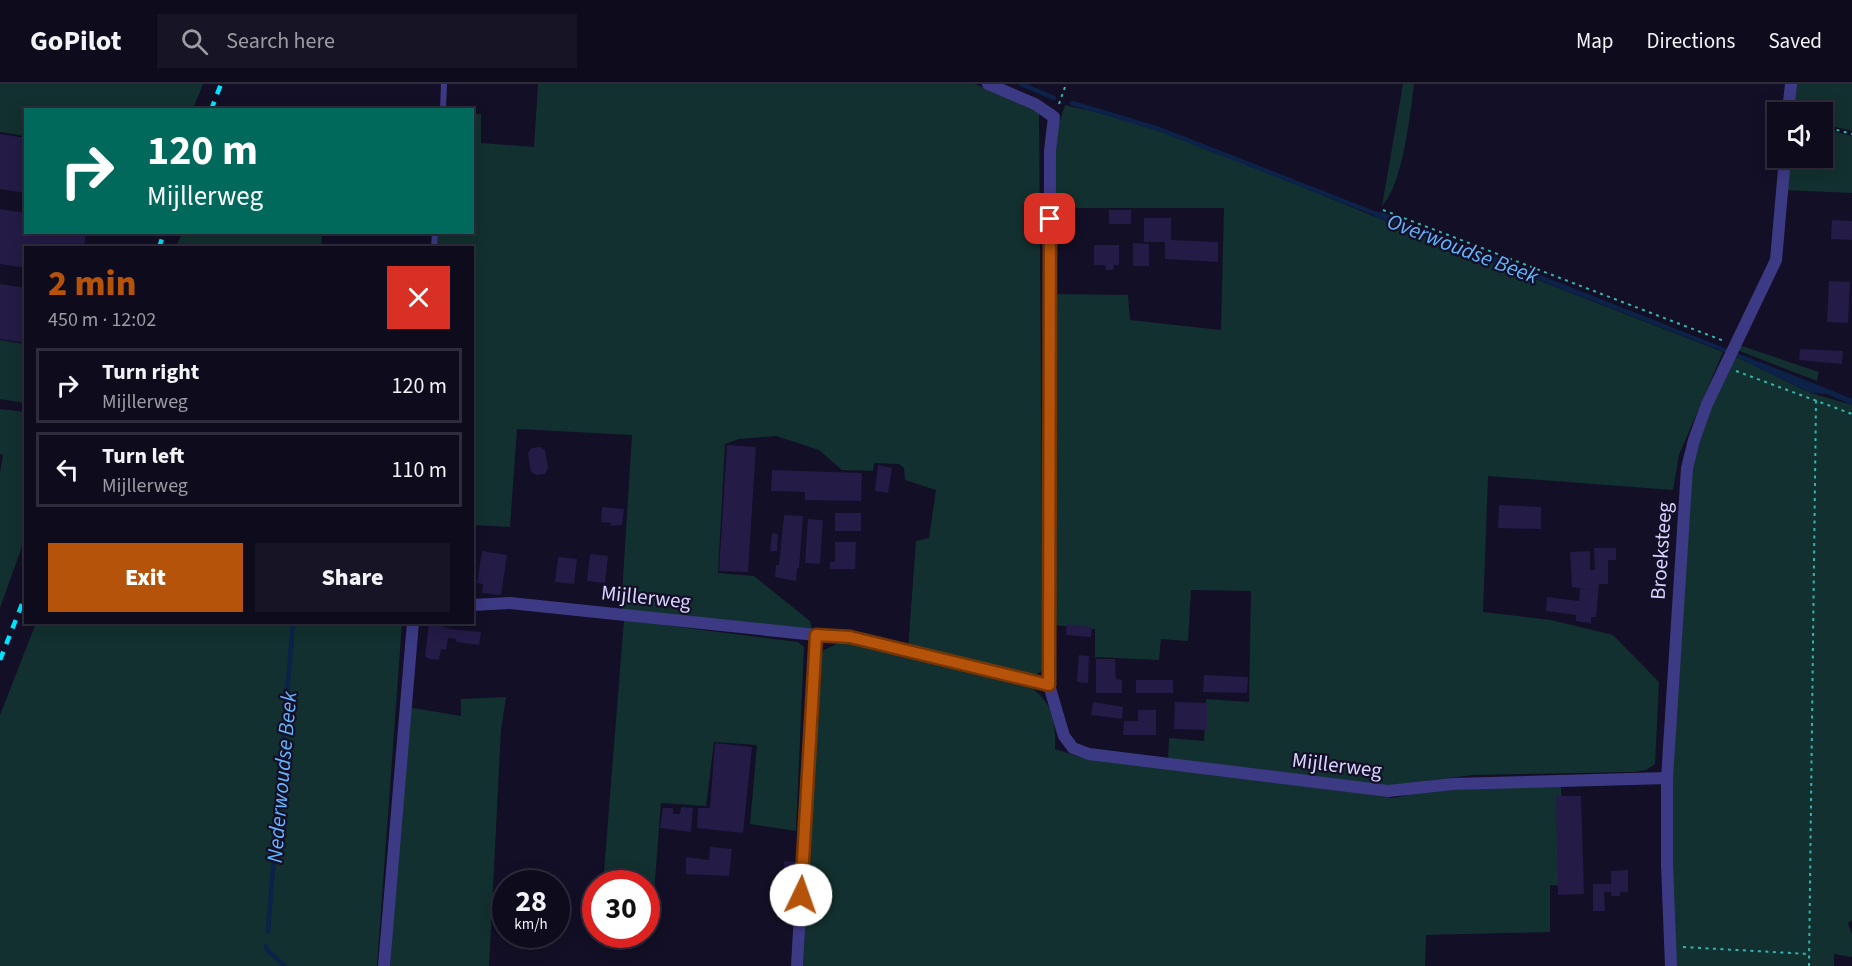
<!DOCTYPE html>
<html lang="en">
<head>
<meta charset="utf-8">
<style>
	body { margin:0; font-family:"Source Sans 3",sans-serif; background:#171425; color:#f1f3f6; height:100vh; display:flex; flex-direction:column; font-size:22px; white-space:nowrap }
	* { box-sizing:border-box; margin:0 }
	p { font-size:20px; color:#9b9ba3 }
	.icon { flex:none; width:33px; height:33px; fill:none; stroke:currentColor; stroke-width:2; stroke-linecap:round; stroke-linejoin:round }
	.map { position:relative; flex:1; overflow:hidden }
	.side { position:absolute; left:24px; top:162px; width:450px; height:378px; display:flex; flex-direction:column; background:#0e0b1c; border-radius:0px; box-shadow:0 3px 15px #0003,0 0 0 2px #2e2b3b }
	.side>* { flex:none }
	.guide { position:absolute; left:24px; top:24px; width:450px; height:126px; border-radius:0px; box-shadow:0 3px 15px #0003,0 0 0 2px #2e2b3b; background:#00695c; color:#fff; overflow:hidden }
	.tools { position:absolute; left:1767px; top:18px; display:grid; gap:12px }
	.tools a { display:grid; place-items:center; width:66px; height:66px; border-radius:0px; background:#0e0b1c; box-shadow:0 3px 15px #0003,0 0 0 2px #2e2b3b; font-size:30px }
	.speed { position:absolute; left:492px; top:786px; display:flex; gap:12px; font-size:30px; font-weight:700; text-align:center }
	.speed>* { display:grid; place-content:center; width:78px; height:78px; border-radius:50%; background:#0e0b1c; box-shadow:0 3px 15px #0003,0 0 0 2px #2e2b3b; line-height:1 }
	.speed small { font-size:15px; font-weight:400 }
	.speed .limit { border:9px solid #d22; background:#fff; color:#111 }
	.pin { position:absolute; display:grid; place-items:center; width:51px; height:51px; color:#fff; margin:-26px; border-radius:12px; box-shadow:0 3px 9px #0006 }
	.me { position:absolute; width:66px; margin:-33px; rotate:3deg; stroke-linejoin:round; filter:drop-shadow(0 0 4px #0008) }
	.turn { display:flex; align-items:center; gap:21px; height:126px; padding:0 24px; font-size:27px }
	.turn .icon { width:78px; height:78px; stroke-width:2.5 }
	.turn b { display:block; font-size:42px; line-height:51px }
	.round { display:grid; place-items:center; flex:none; width:63px; height:63px; border-radius:0px; background:#171425 }
	.overview { display:flex; align-items:center; justify-content:space-between; height:102px; padding:0 24px }
	h1 { font-size:36px; font-weight:800; line-height:45px; color:#b45309 }
	.cta { display:flex; gap:12px; margin-top:auto; padding:12px 24px }
	.cta a { flex:1; height:69px; border-radius:0px; background:#b45309; color:#fff; font-size:24px; font-weight:800; line-height:69px; text-align:center }
	.cta a+a { background:#171425; color:#f1f3f6 }
	ul { padding:0; list-style:none }
	li { display:flex; align-items:center; gap:18px; height:75px; margin:0 12px 9px; padding:0 12px; border:3px solid #2e2b3b; border-radius:0px }
	li div { flex:1 }
	li b { display:block; font-size:22px }
	li em { font-style:normal }
	header { display:flex; align-items:center; gap:36px; box-sizing:border-box; height:84px; padding:0 30px; background:#0e0b1c; border-bottom:2px solid #2e2b3b }
	header strong { font-size:28px }
	nav { display:flex; gap:33px; margin-inline-start:auto; font-size:21px }
	.search { width:420px; height:54px; background:#171425; display:flex; align-items:center; gap:15px; box-sizing:border-box; padding:0 21px; border-radius:0px; color:#9b9ba3; font-size:22px }
	.map>svg:first-child { display:block }
	.green { fill:#12302f }
	.water { fill:#0c2248 }
	.lines { fill:none; stroke-linecap:round; stroke-linejoin:round }
	.stream { stroke:#0c2248; stroke-width:4.5 }
	.building { fill:#241b47 }
	.path { stroke:#2fb8b0; stroke-width:2; stroke-dasharray:3 4.5; stroke-linecap:butt }
	.service { stroke:#3d3a85; stroke-width:6 }
	.minor { stroke:#3d3a85; stroke-width:12 }
	.rail { stroke:#00e5ff; stroke-width:4.5; stroke-dasharray:9 8; stroke-linecap:butt }
	.route-casing { stroke:#753606; stroke-width:15 }
	.route { stroke:#b45309; stroke-width:10 }
	.labels { text-anchor:middle; stroke-width:4.5; stroke-linejoin:round; paint-order:stroke }
	.street-label { font-size:21px; fill:#d9d4ff; stroke:#130f26 }
	.water-label { font-size:22px; font-style:italic; fill:#62b6ff; stroke:#130f26 }
</style>
</head>
<body>
<header>
<strong>GoPilot</strong>
<div class="search"><svg class="icon" aria-label="search" viewBox="0 0 24 24"><circle cx="10" cy="10" r="6"/><path d="M15 15l6 6"/></svg>Search here</div>
<nav><a>Map</a><a>Directions</a><a>Saved</a></nav>
</header>
<div class="map">
<svg width="1852" height="882" viewBox="0 0 1852 882">
	<rect width="100%" height="100%" fill="#130f26"/>
	<path class="green" d="M0,0H203L193,25L26,26L25,52L0,48Z
		M538,0H975L1039,27L1043,586L1034,592L908,565L916,457L929,454L936,406L905,396L904,384L899,380L874,379L873,387L842,386L819,366L776,352L739,355L725,360L718,489L754,492L810,537L812,546L621,526L632,351L517,345L510,443L473,441L472,164H437L438,149L472,148L473,30H481V59L534,63Z
		M1403,0H1414C1410,31 1403,100 1382,122Z
		M1792,0H1852V47L1823,40L1822,28H1790Z
		M1065,21L1154,42L1373,132L1723,268L1679,371L1673,406L1488,392L1483,528L1551,536L1613,551L1659,598L1655,680L1646,686L1634,688L1473,691L1379,703L1168,675L1169,654L1204,657L1206,615L1249,618L1251,507L1191,506L1188,557L1161,555L1159,576L1095,573V545L1052,541L1055,210L1128,211L1130,236L1221,246L1224,124H1063L1054,118L1057,46Z
		M1823,45L1852,52V109L1783,106L1788,74H1822Z
		M182,149V148L322,149L321,163H176Z
		M0,256L25,260V319L0,315Z
		M1739,261L1819,288L1817,297L1737,266Z
		M1732,271L1811,309L1852,321V836L1848,839L1852,851V873L1834,870V882H1675L1670,769L1671,629L1691,377L1714,312L1728,290Z
		M0,325L26,328L25,454L0,524V388L3,371L0,370Z
		M624,536L798,558L804,563L796,747L750,740L757,661L714,658L706,722L661,719L654,809L647,808L646,800H603Z
		M36,539H402L377,882H0V631Z
		M841,558L1033,605C1054,621 1056,640 1055,665L1080,673L1394,714L1425,707L1561,701L1563,802L1550,801V848L1426,851L1425,882H803L822,570L824,566Z
		M506,613L501,646L489,882H390L407,623L461,632V615Z"/>
	<path class="water" d="M1379,127L1843,311L1852,315V321L1827,310L1811,309L1732,271L1373,132Z"/>
	<g class="lines">
		<path class="stream" d="M1021,0L1054,14
			M1072,19L1159,45L1379,131
			M268,847L293,538
			M266,862L267,866L285,882"/>
	</g>
	<path class="building" d="M0,50L26,54V109L0,105Z
		M0,125L26,129V148H86L84,164H26V184L0,180Z
		M1109,126H1131V140H1109Z
		M1144,134H1171V156L1218,158V178L1165,175V158H1144Z
		M1832,136L1852,137V156L1831,155Z
		M1133,159L1149,160V182H1133Z
		M1094,161H1119V181H1114L1113,186H1106L1105,181H1094Z
		M1829,197L1850,198L1848,239L1827,238Z
		M0,200L26,204V259L0,255Z
		M1800,265L1843,267L1842,280L1799,276Z
		M727,361L756,363L748,488L719,487Z
		M540,363L545,366L548,384L545,390L537,391L531,388L528,369L532,364Z
		M878,381L892,384L888,409L875,407Z
		M772,386L862,389L861,417L805,416V408L771,407Z
		M1499,421L1541,423V445L1498,444Z
		M602,423L624,425L622,441L610,442L611,439L601,438Z
		M835,429H861V447H835Z
		M784,431L803,432L799,484H797L796,497L775,493L776,481H779Z
		M808,435L823,436L820,480L805,479Z
		M772,449L778,450L777,467H770Z
		M835,458H856L855,485H830V478H835Z
		M1594,464H1616V476H1608V500H1599L1596,533H1591V539L1576,537V531L1546,527L1547,513L1579,517L1580,505L1589,506L1572,503L1570,468L1590,467V486H1595Z
		M482,467L507,471L501,511L482,509L483,500L477,499Z
		M590,470L608,472L605,499L587,497Z
		M558,473L577,475L574,500L555,498Z
		M429,538L450,545L481,548L479,561L456,558V555L448,554L446,566L441,565L439,576L430,575L425,573Z
		M1067,540L1092,543L1091,553L1066,551Z
		M1079,571L1089,572L1088,599L1077,598Z
		M1096,575H1115L1116,595L1122,596V609H1096Z
		M1204,591L1248,593L1247,609L1203,608Z
		M1136,596H1173V609H1136Z
		M1093,618L1123,623L1122,635L1091,631Z
		M1175,618L1207,619V646L1174,645Z
		M1138,626H1156V651H1123L1124,637H1138Z
		M715,659L752,663L743,749L697,744L698,724H710Z
		M1556,712H1581L1584,810L1558,811Z
		M681,723L693,724L691,748L660,744L663,724H673V730H680Z
		M710,763L732,765L729,792L686,790V773L709,776Z
		M784,777L798,778L796,810L782,809Z
		M1628,786V808H1620V812H1611V808H1604L1605,827H1593V800H1611V787Z"/>
	<g class="lines">
		<path class="path" d="M1059,20L1066,0
			M1822,42L1852,50
			M1383,126L1724,257
			M1736,287L1852,330
			M1683,863L1809,870
			M1809,882L1816,316"/>
		<path class="service" d="M443,26L444,0
			M434,164L435,148"/>
		<path class="minor" d="M988,0L1035,20L1054,33L1050,67L1049,601
			M1788,28L1791,0
			M472,521L510,519L816,551
			M384,882L413,538
			M797,882L816,551L850,553L1049,601L1064,652L1073,664L1089,670L1388,707L1453,700L1667,694
			M1671,882L1667,781V694L1687,384L1694,356L1707,320L1776,176L1785,74"/>
		<path class="rail" d="M211,26L221,0
			M159,164L164,148
			M0,576L26,510"/>
	</g>
	<g class="lines">
		<g class="route-casing">
			<path id="route" d="M801,811L816,551L850,553L1049,601L1050,135"/>
		</g>
		<use href="#route" class="route"/>
	</g>
	<g class="labels">
		<g class="street-label">
			<text transform="translate(1661 467) rotate(-86)" y="7">Broeksteeg</text>
			<text transform="translate(646 513) rotate(6)" y="7">Mijllerweg</text>
			<text transform="translate(1337 681) rotate(7)" y="7">Mijllerweg</text>
		</g>
		<g class="water-label">
			<text transform="translate(1463 164) rotate(21)" y="8">Overwoudse Beek</text>
			<text transform="translate(281 693) rotate(-85)" y="8">Nederwoudse Beek</text>
		</g>
	</g>
</svg>
<div class="tools">
<a><svg class="icon" aria-label="sound" viewBox="0 0 24 24"><path d="M4 9h4l5-4v14l-5-4H4zM17 9q2 3 0 6"/></svg></a>
</div>
<div class="speed"><div>28<small>km/h</small></div><div class="limit">30</div></div>
<div class="pin" style="left:1050px;top:135px;background:#d93025"><svg class="icon" aria-label="arrive" viewBox="0 0 24 24"><path d="M6 21V4h12l-3 4 3 4H6"/></svg></div>
<svg class="me" style="left:801px;top:811px" viewBox="-20 -20 40 40"><circle r="19" fill="#fff"/><path d="M0-13L10 11 0 6-10 11z" fill="#b45309"/></svg>
<div class="guide">
<div class="turn"><svg class="icon" aria-label="right" viewBox="0 0 24 24"><path d="M7 20v-9h11M14 6l5 5-5 5"/></svg><div><b>120 m</b>Mijllerweg</div></div>
</div>
<section class="side">
<div class="overview"><div><h1>2 min</h1><p>450 m · 12:02</p></div><a class="round" style="background:#d93025;color:#fff"><svg class="icon" aria-label="close" viewBox="0 0 24 24"><path d="M6 6l12 12M18 6L6 18"/></svg></a></div>
<ul>
<li><svg class="icon" aria-label="right" viewBox="0 0 24 24"><path d="M7 20v-9h11M14 6l5 5-5 5"/></svg><div><b>Turn right</b><p>Mijllerweg</p></div><em>120 m</em></li>
<li><svg class="icon" aria-label="left" viewBox="0 0 24 24"><path d="M17 20v-9H6M10 6l-5 5 5 5"/></svg><div><b>Turn left</b><p>Mijllerweg</p></div><em>110 m</em></li>
</ul>
<div class="cta"><a>Exit</a><a>Share</a></div>
</section>
</div>
</body>
</html>
